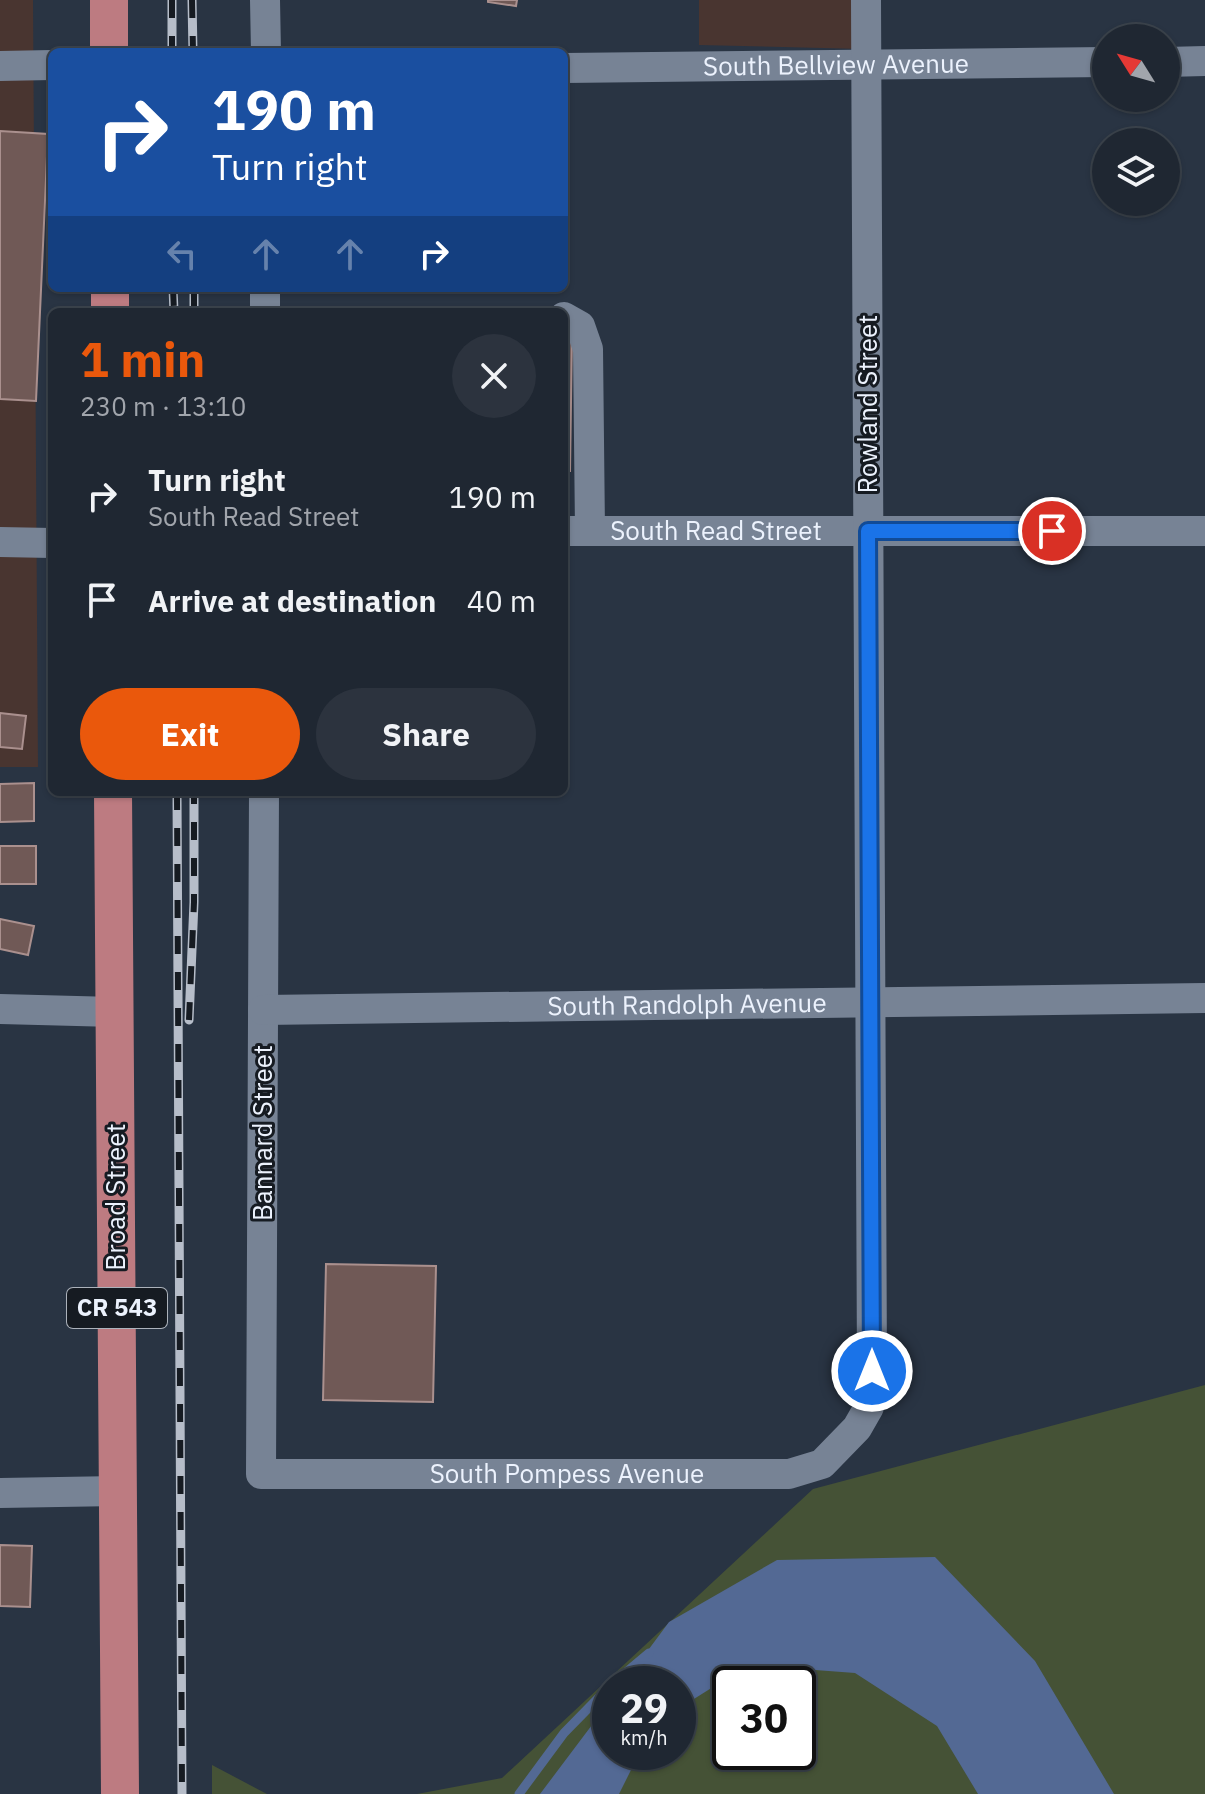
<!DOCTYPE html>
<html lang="en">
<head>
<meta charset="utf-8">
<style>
	body { margin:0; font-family:"IBM Plex Sans",sans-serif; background:#2c333e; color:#f1f3f6; height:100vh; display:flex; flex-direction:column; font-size:30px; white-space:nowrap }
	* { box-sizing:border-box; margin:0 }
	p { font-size:26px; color:#a1a5ac }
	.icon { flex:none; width:44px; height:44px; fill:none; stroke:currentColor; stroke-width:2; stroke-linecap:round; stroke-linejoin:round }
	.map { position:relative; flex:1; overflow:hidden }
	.drawer { position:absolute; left:48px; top:308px; width:520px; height:488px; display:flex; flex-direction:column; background:#1f2732; border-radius:12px; box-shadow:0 2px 6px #0004,0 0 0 2px #3c444d }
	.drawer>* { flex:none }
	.banner { position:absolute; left:48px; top:48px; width:520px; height:244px; border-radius:12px; box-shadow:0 2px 6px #0004,0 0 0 2px #3c444d; background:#1a4fa0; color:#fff; overflow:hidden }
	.needle { width:52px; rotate:307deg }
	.buttons { position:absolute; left:1092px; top:24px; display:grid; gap:16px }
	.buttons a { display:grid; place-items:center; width:88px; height:88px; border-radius:50%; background:#1f2732; box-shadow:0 2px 6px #0004,0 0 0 2px #3c444d; font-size:40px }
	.speed { position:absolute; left:592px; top:1666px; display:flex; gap:16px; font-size:40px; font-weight:700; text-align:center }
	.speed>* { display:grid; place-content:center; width:104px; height:104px; border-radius:50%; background:#1f2732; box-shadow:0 2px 6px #0004,0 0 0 2px #3c444d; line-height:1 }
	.speed small { font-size:20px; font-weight:400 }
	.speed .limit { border:4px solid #111; border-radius:12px; background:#fff; color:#111 }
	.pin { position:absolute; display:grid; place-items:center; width:68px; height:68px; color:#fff; margin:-34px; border:4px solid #fff; border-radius:50%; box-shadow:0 2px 8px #0007 }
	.me { position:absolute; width:88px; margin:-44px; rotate:0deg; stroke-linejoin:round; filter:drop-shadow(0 0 6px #0008) }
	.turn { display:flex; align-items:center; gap:28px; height:168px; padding:0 32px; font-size:36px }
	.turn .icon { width:104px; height:104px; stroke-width:2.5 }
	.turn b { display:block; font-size:56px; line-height:68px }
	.lanes { display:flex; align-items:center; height:76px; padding:0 32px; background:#0003; justify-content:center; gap:40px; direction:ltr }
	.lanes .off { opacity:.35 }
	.round { display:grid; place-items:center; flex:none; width:84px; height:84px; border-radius:42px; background:#2c333e }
	.headline { display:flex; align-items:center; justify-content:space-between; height:136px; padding:0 32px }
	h1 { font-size:48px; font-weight:700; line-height:60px; color:#ea580c }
	.primary-button { display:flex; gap:16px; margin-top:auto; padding:16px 32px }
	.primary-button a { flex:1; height:92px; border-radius:48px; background:#ea580c; color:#fff; font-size:32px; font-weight:700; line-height:92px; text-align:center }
	.primary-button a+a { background:#2c333e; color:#f1f3f6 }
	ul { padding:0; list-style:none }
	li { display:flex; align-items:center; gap:24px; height:104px; padding:0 32px }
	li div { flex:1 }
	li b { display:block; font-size:30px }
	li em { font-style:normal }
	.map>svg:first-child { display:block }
	.industrial { fill:#493530 }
	.green { fill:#455236; fill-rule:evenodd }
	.water { fill:#536994 }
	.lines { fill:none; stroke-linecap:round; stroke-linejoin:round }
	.stream { stroke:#536994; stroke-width:9 }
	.building { fill:#705956; stroke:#aa908e; stroke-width:2 }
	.minor { stroke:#778395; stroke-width:30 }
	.major { stroke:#bd7b81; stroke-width:38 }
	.rail-casing { stroke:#b6bdc9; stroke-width:9 }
	.rail { stroke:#161b22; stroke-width:6; stroke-dasharray:18; stroke-linecap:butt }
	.route-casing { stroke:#114b97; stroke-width:20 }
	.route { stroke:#1a73e8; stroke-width:14 }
	.labels { text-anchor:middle; stroke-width:6; stroke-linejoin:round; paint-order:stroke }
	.shield { fill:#161b22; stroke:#acb2bb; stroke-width:2 }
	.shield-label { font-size:24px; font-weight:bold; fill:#ecf2fd }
	.street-label { font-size:26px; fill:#ecf2fd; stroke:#161b22 }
</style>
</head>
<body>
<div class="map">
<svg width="1205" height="1794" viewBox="0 0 1205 1794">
	<rect width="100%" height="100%" fill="#293443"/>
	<path class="industrial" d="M0,0H33L38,767H0Z
		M699,0H863V49L699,45Z"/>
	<path class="green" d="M1205,1385V1794H417L502,1778L813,1489ZM610,1684H678V1752H610ZM730,1684H798V1752H730Z
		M212,1765L267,1794H212Z"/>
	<path class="water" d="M935,1557L1035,1661L1114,1794H978L937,1726L855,1673L748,1665L678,1709V1684H623L669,1622L777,1560Z
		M610,1701V1752H640L619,1794H540Z"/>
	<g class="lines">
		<path class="stream" d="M612,1684L649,1653
			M519,1794L564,1733L610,1686"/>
	</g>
	<path class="building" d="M488,0H517L516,6L488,2Z
		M0,131L48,134L36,401L0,399Z
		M564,334H572L570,471H564Z
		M0,713L26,716L22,749L0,747Z
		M34,783V821L0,822V784Z
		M0,846H36V884H0Z
		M0,919L34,926L28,955L0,949Z
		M326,1264L436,1266L433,1402L323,1400Z
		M0,1545L32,1546L30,1607L0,1606Z"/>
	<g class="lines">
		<g class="minor">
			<path d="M265,0L266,52"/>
			<path d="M1166,62L1205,61"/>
			<path d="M0,66L52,65"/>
			<path id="s1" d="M564,68L1106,62"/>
			<path d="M265,312V288"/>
			<path d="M564,317L580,326L588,349L590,531"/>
			<path id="s2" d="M564,531H1205"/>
			<path d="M0,542L52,543"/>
			<path id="s3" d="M264,792L261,1474H789L822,1464L857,1428L869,1407L872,1371L866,0"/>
			<path d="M0,1009L115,1012"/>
			<path id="s4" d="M263,1010L1205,998"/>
			<path d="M0,1493L118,1491"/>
		</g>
		<path class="major" d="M109,0V52
			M110,288V312
			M113,792L120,1794"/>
		<g class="rail-casing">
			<path id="rail" d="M172,0V52
				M192,0L193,52
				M173,288L174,312
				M194,288V312
				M177,792L182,1794
				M189,1020L194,902V792"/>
		</g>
		<use href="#rail" class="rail"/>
	</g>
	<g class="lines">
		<g class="route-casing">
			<path id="route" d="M872,1371L868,531H1052"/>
		</g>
		<use href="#route" class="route"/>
	</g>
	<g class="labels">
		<rect class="shield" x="67" y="1288" width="100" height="40" rx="6"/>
		<g class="shield-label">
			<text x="117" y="1316">CR 543</text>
		</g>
		<g class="street-label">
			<text dy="9" stroke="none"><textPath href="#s1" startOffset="272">South Bellview Avenue</textPath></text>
			<text transform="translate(868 404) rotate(-90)" y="9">Rowland Street</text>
			<text dy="9" stroke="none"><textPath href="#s2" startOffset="152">South Read Street</textPath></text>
			<text dy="9" stroke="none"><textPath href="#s4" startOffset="424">South Randolph Avenue</textPath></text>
			<text transform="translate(263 1133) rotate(-90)" y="9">Bannard Street</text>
			<text transform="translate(116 1197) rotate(-90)" y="9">Broad Street</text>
			<text dy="9" stroke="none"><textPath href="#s3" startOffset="988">South Pompess Avenue</textPath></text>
		</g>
	</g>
</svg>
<div class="buttons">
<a><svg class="needle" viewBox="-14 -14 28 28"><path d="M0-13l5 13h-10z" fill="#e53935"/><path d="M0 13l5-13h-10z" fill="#a1a5ac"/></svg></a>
<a><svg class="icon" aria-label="layers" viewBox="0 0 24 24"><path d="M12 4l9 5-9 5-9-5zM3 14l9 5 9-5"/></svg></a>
</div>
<div class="speed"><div>29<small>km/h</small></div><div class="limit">30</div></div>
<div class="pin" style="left:1052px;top:531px;background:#d93025"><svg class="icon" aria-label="arrive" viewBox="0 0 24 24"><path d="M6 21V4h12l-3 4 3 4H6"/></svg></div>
<svg class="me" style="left:872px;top:1371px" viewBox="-20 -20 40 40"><circle r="17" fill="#1a73e8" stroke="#fff" stroke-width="3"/><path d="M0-11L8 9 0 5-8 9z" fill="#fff"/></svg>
<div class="banner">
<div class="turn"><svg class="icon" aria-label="right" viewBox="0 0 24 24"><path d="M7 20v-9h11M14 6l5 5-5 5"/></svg><div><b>190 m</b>Turn right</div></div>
<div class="lanes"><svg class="icon off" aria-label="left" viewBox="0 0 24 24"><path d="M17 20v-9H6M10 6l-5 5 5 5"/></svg><svg class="icon off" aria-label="ahead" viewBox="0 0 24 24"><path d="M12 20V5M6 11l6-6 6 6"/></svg><svg class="icon off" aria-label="ahead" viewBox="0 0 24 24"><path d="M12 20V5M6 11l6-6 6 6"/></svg><svg class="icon" aria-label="right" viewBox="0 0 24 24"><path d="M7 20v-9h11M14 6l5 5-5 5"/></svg></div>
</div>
<section class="drawer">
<div class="headline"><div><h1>1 min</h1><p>230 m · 13:10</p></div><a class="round"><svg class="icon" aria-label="close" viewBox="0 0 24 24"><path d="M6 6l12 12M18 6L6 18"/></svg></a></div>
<ul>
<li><svg class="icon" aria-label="right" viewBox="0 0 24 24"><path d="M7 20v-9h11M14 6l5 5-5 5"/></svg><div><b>Turn right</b><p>South Read Street</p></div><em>190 m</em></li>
<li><svg class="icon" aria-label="arrive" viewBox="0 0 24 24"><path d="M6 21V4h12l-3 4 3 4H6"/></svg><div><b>Arrive at destination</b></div><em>40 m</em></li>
</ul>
<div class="primary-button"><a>Exit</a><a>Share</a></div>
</section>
</div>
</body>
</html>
